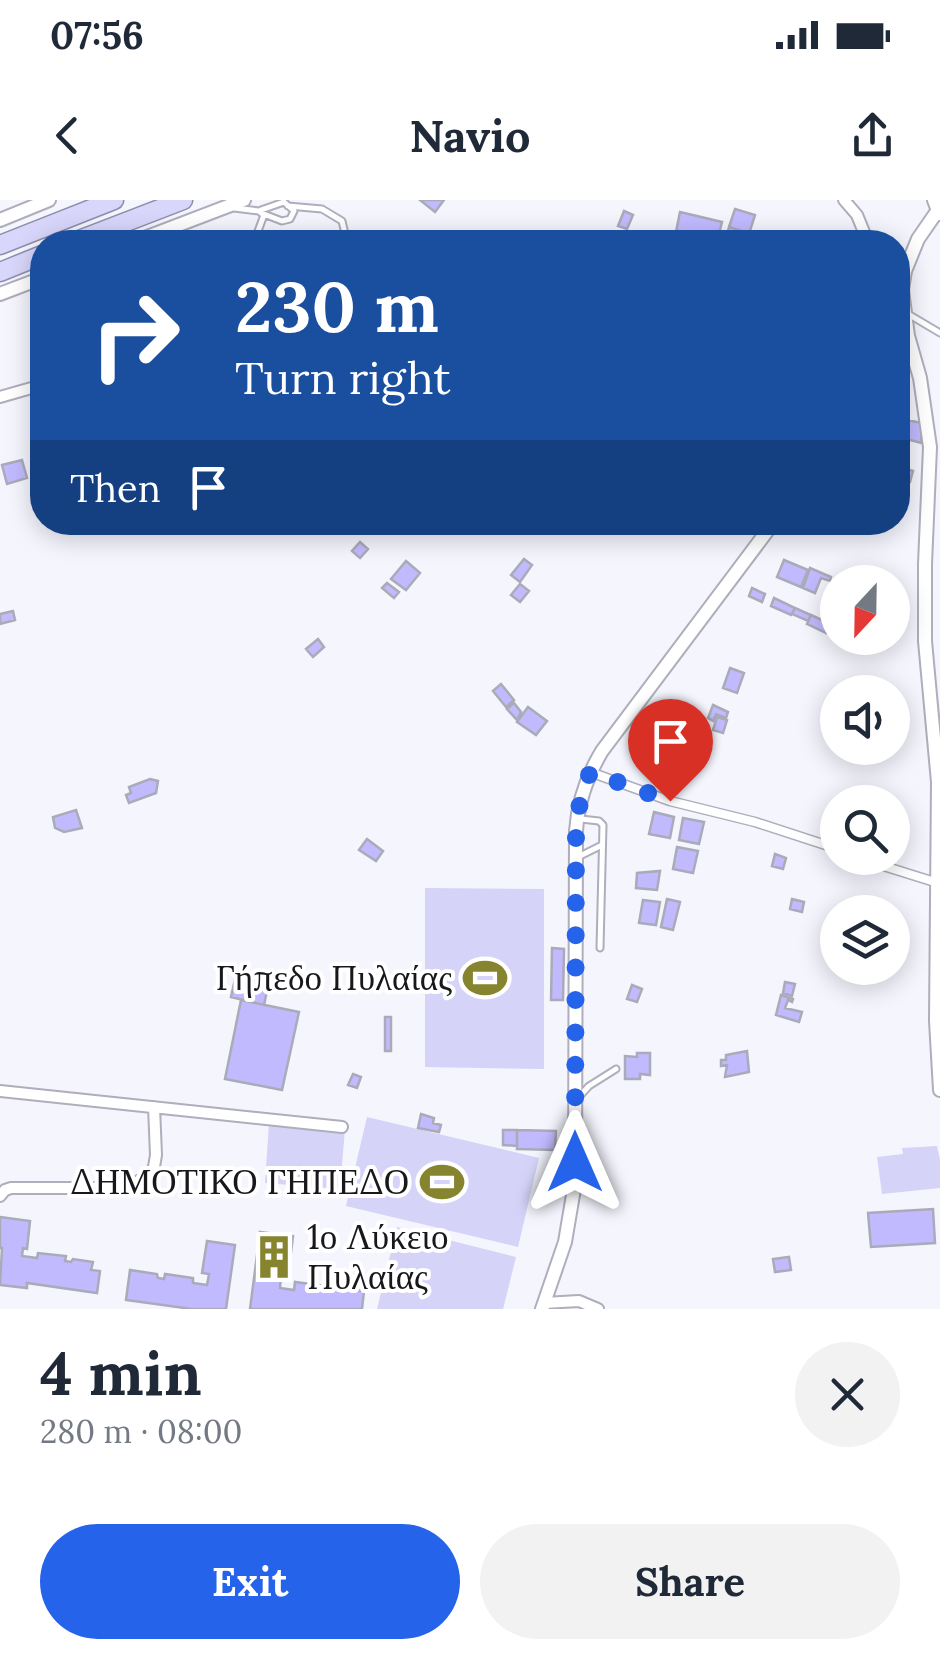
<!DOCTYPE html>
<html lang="en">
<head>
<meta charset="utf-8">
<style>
	body { margin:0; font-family:Lora,serif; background:#f2f2f3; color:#1f2937; height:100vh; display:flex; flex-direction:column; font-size:38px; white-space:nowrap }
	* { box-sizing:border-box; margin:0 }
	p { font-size:32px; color:#747a83 }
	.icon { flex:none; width:55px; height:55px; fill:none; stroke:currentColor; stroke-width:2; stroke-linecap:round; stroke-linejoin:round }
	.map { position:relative; height:1109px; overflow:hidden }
	.sheet { display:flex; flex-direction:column; background:#fff; flex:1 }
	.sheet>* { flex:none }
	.top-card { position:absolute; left:30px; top:30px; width:880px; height:305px; border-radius:40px; box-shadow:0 5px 25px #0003; background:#1a4fa0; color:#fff; overflow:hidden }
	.needle { width:65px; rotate:202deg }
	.buttons { position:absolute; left:820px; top:365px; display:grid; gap:20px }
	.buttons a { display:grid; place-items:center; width:90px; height:90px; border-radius:50%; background:#fff; box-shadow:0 5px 25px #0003; font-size:50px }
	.pin { position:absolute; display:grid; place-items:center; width:85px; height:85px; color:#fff; margin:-102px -42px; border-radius:50% 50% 50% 0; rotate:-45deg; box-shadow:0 0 10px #0007 }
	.pin .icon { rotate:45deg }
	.me { position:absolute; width:110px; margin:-55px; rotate:0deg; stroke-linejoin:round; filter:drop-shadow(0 0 8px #0008) }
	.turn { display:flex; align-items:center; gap:35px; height:210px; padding:0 40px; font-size:45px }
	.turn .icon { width:130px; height:130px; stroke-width:2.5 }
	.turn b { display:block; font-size:70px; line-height:85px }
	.then { display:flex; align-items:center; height:95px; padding:0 40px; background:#0003; gap:20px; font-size:38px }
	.round { display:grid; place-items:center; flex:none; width:105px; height:105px; border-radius:52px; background:#f2f2f3 }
	.headline { display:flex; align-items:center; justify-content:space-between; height:170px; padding:0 40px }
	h1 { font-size:60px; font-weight:800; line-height:75px }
	.button { display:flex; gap:20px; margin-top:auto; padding:20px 40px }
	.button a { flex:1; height:115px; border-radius:60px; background:#2563eb; color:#fff; font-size:40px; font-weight:800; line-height:115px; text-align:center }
	.button a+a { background:#f2f2f3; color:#1f2937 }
	.status { display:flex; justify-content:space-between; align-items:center; height:70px; padding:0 50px; background:#fff; direction:ltr }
	.status svg { height:28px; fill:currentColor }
	header { display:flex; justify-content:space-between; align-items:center; height:130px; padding:0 40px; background:#fff; font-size:45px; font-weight:800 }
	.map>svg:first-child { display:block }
	.green { fill:#d5d3f7 }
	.building { fill:#c1baff; stroke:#abaab8; stroke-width:2.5 }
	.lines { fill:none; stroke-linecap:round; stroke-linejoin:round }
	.service-casing { stroke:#aeaebc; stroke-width:9 }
	.pedestrian-casing { stroke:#aeaebc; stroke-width:11 }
	.minor-casing { stroke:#aeaebc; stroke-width:14 }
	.tertiary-casing { stroke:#aeaebc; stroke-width:16 }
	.secondary-casing { stroke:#aeaebc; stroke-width:18 }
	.trunk-casing { stroke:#8f8dac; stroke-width:21 }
	.service { stroke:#fff; stroke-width:5 }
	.pedestrian { stroke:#fff; stroke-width:8 }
	.minor { stroke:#fff; stroke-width:10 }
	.tertiary { stroke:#fff; stroke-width:12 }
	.secondary { stroke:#fff; stroke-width:14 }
	.trunk { stroke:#d8d6fa; stroke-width:18 }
	.route { stroke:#2563eb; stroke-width:18; stroke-dasharray:0 32.4 }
	.labels { text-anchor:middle; stroke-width:8; stroke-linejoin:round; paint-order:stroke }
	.poi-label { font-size:35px; fill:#17171c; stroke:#fff; text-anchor:end }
</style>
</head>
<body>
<div class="status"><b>07:56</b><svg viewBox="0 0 49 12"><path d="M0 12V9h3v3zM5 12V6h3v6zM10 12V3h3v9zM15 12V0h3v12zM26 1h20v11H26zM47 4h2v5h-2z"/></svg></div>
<header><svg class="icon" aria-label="back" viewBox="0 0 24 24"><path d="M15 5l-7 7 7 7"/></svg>Navio<svg class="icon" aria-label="share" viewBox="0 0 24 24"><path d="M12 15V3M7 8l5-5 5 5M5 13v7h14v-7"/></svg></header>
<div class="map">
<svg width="940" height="1109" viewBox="0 0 940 1109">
	<rect width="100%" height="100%" fill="#f5f5fe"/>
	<path class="green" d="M425,688L544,689V869L425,867Z
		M367,917L539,958L518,1047L346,1006Z
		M269,923L345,929L340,989L265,983Z
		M937,946L940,960V988L882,994L877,957L903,954L902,948Z
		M397,1027L516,1057L503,1109H377Z"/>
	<path class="building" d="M420,0H444L435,12Z
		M735,9L755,15L749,34L729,27Z
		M624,11L633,15L627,29L618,26Z
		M680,12L722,22L717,42H674Z
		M729,27L770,40V42H725Z
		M898,202L902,203L908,216L903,238L898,237Z
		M907,220L922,223L921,243L903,238Z
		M22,260L27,278L7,284L2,265Z
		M898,267L913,271L910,282L898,279Z
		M360,342L368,349L360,358L352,351Z
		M524,359L532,365L520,382L511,375Z
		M784,360L808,370L801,387L777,377Z
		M406,361L420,373L406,390L391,379Z
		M810,368L831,377L830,381L821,378L815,393L803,388Z
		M387,383L399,392L394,398L382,388Z
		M520,384L529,391L520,402L511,395Z
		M752,388L765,394L762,402L749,396Z
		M774,398L795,408L791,415L771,406Z
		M795,408L811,415L808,421L792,414Z
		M13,411L15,420L0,424V414Z
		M811,415L835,426L832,432L827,429L826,433L807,424Z
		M318,439L324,447L313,457L306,449Z
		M730,468L744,473L737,493L723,488Z
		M501,484L514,500L506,507L493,491Z
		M514,503L521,512L517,520L507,509Z
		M713,505L728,512L726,518L716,514L713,521L708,518Z
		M528,507L547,521L536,535L517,522Z
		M717,517L727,520L723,533L713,530Z
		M150,579L158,581L156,593L129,603L126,595L131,593L129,587Z
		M76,610L82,628L64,632L55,628L53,617Z
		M654,612L674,617L670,638L649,634Z
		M683,618L704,622L699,644L679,640Z
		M367,639L383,651L376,661L359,650Z
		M677,647L698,651L693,673L673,669Z
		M775,654L786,658L783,669L772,666Z
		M660,671L657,690L636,688L637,673Z
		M667,699L680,702L673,730L661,727Z
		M792,699L804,702L802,712L790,709Z
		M643,700L660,702L656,725L639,723Z
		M552,748L564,749L563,800H551Z
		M237,770L270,777L264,805L231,797Z
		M785,782L795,784L792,796L783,793Z
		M632,785L642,789L637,802L627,799Z
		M781,795L793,799L792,802L788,800L785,808L802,812L799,822L776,815Z
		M241,800L299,812L282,890L225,879Z
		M385,817H391V851H385Z
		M747,851L749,872L725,877L727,865L721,866V860H726V855Z
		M637,853H650V875L640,874V879H625V856L637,857Z
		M353,874L361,877L357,888L348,885Z
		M421,914L434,918L433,923L441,925L439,932L418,928Z
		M503,930H517V946L503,945Z
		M517,930L556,931L555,950L517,949Z
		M933,1009L935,1043L871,1047L868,1013Z
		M0,1017L30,1021L27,1049L23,1048L22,1056L37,1058L38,1053L66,1056L65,1061L71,1062L73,1059L93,1062L91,1070L100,1071L97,1093L27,1083V1088L0,1085L2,1048H0Z
		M260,1032L293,1036L288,1078L281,1077L280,1088L294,1090L295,1082L364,1091L362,1109H250Z
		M207,1041L235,1045L226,1109H192L126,1100L130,1070L157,1074L158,1078L164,1079L165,1074L193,1078V1083L207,1085L209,1074L202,1073Z
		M789,1057L791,1070L775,1072L773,1059Z"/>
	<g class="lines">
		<g class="service-casing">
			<path id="service" d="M288,6L322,9L342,21L347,42
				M234,8L259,11L264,15L254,42
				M261,10L284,2
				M261,13L282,21L290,19L294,11L284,2
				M908,114L940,133
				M581,619L599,621L603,625L600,748
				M578,657L602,645
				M578,898L589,886L616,869"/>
		</g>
		<g class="pedestrian-casing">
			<path id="pedestrian" d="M590,572L670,601L755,622L838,649
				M858,658L938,683"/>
		</g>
		<g class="minor-casing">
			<path id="minor" d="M844,0L857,15L868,42
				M0,197L42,185
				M0,891L342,927
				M0,996L5,990L11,988H123L141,980L149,976L154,967L156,955L154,907
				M544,1103L579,1101L598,1109"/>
		</g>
		<g class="tertiary-casing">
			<path id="tertiary" d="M938,10L918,39L905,71L902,90L908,136L920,178L930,247L925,364V441L938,582L936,821L940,890
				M0,20L49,0
				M134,42L244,0
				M0,94L42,78
				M542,1109L565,1042L575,983L576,631C578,601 587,576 602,551L774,322"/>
		</g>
		<g class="secondary-casing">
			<path id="secondary" d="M935,0L940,13"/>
		</g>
		<g class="trunk-casing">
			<path id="trunk" d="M74,42L183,0
				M0,45L114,0
				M0,72L42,55"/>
		</g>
		<use href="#service" class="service"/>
		<use href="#pedestrian" class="pedestrian"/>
		<use href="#minor" class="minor"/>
		<use href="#tertiary" class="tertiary"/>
		<use href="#secondary" class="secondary"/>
		<use href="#trunk" class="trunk"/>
	</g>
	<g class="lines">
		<path class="route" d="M575,962L576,631L580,602L590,572L670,601"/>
	</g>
	<defs>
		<g id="stadium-bare" transform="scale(3.45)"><path d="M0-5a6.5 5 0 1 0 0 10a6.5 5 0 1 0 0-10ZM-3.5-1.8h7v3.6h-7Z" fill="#86842e" stroke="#fff" stroke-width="2.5" paint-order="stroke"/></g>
		<g id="building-bare" transform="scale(3.45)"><path d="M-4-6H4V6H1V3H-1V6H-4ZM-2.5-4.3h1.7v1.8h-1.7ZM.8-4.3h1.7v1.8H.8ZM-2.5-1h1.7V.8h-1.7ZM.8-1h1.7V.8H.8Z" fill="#86842e" stroke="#fff" stroke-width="2.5" paint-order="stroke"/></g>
	</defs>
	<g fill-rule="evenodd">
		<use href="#stadium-bare" x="485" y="778"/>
		<use href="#stadium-bare" x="442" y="982"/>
		<use href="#building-bare" x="274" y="1057"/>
	</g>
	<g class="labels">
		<g class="poi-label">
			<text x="452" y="790">Γήπεδο Πυλαίας</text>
			<text x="409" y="994">ΔΗΜΟΤΙΚΟ ΓΗΠΕΔΟ</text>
			<text x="307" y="1049" text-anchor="start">1ο Λύκειο<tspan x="307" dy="40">Πυλαίας</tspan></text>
		</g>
	</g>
</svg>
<div class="buttons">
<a><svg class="needle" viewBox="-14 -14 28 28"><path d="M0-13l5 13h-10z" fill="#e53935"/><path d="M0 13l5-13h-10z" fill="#747a83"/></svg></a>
<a><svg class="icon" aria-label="sound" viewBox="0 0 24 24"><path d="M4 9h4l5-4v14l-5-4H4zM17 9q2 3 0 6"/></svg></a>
<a><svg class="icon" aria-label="search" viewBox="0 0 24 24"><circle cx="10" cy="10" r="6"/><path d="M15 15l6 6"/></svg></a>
<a><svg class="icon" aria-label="layers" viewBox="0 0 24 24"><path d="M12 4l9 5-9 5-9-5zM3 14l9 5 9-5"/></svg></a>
</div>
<div class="pin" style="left:670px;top:601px;background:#d93025"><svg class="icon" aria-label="arrive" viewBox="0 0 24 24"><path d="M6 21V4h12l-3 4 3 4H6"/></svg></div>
<svg class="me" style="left:575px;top:962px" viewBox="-20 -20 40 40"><path d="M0-17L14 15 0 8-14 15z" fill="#2563eb" stroke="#fff" stroke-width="4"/></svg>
<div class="top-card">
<div class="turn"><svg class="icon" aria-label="right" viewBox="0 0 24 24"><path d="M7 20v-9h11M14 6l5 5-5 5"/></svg><div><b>230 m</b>Turn right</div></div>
<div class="then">Then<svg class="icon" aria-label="arrive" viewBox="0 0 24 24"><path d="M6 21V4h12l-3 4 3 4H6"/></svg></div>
</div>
</div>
<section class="sheet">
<div class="headline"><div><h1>4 min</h1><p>280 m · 08:00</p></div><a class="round"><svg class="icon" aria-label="close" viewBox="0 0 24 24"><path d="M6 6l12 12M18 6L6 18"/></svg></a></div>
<div class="button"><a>Exit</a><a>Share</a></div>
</section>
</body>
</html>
